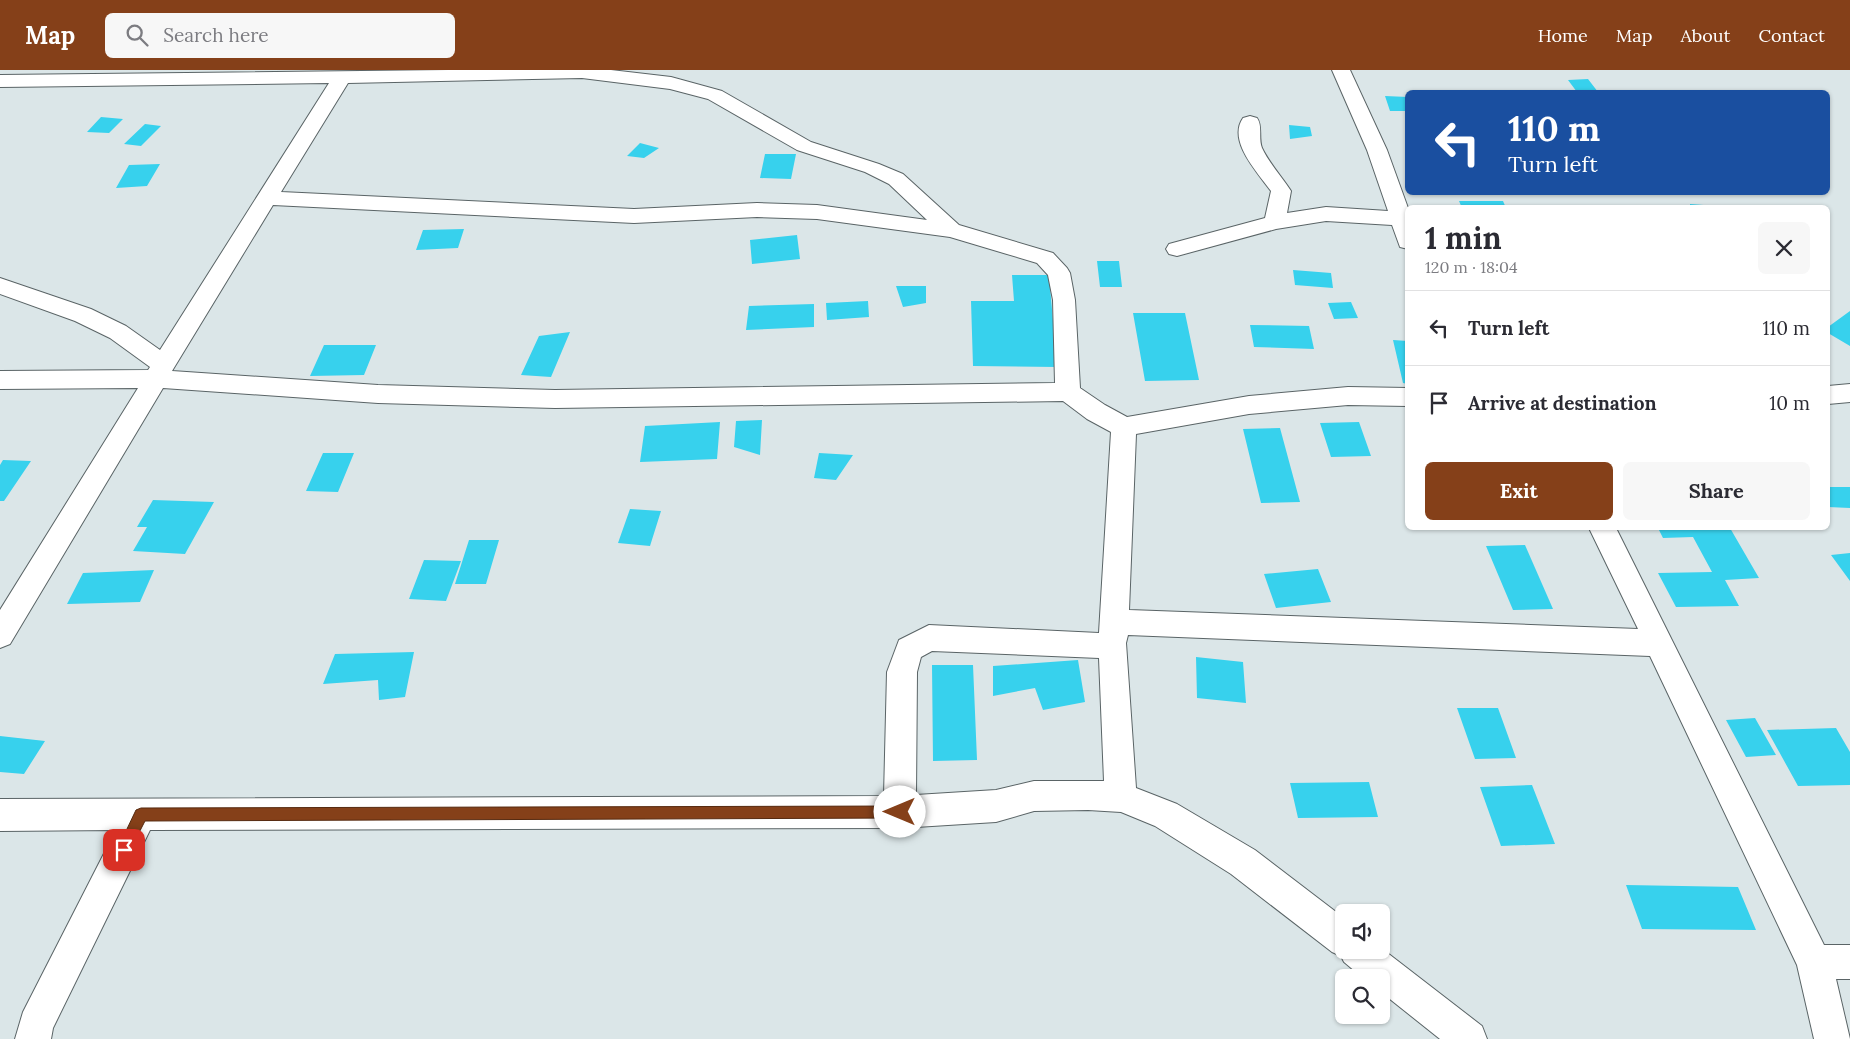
<!DOCTYPE html>
<html lang="en">
<head>
<meta charset="utf-8">
<style>
	body { margin:0; font-family:Lora,serif; background:#f7f7f7; color:#2b2b33; height:100vh; display:flex; flex-direction:column; font-size:19px; white-space:nowrap }
	* { box-sizing:border-box; margin:0 }
	p { font-size:16px; color:#7c7c81 }
	.icon { flex:none; width:28px; height:28px; fill:none; stroke:currentColor; stroke-width:2; stroke-linecap:round; stroke-linejoin:round }
	.map { position:relative; flex:1; overflow:hidden }
	.side { position:absolute; left:1405px; top:135px; width:425px; height:325px; display:flex; flex-direction:column; background:#fff; border-radius:8px; box-shadow:0 1px 4px #0004 }
	.side>* { flex:none }
	.hud { position:absolute; left:1405px; top:20px; width:425px; height:105px; border-radius:8px; box-shadow:0 1px 4px #0004; background:#1a4fa0; color:#fff; overflow:hidden }
	.tools { position:absolute; left:1335px; top:834px; display:grid; gap:10px }
	.tools a { display:grid; place-items:center; width:55px; height:55px; border-radius:8px; background:#fff; box-shadow:0 1px 4px #0004; font-size:25px }
	.pin { position:absolute; display:grid; place-items:center; width:42px; height:42px; color:#fff; margin:-21px; border-radius:10px; box-shadow:0 2px 8px #0006 }
	.me { position:absolute; width:55px; margin:-28px; rotate:270deg; stroke-linejoin:round; filter:drop-shadow(0 0 4px #0008) }
	.turn { display:flex; align-items:center; gap:18px; height:105px; padding:0 20px; font-size:22px }
	.turn .icon { width:65px; height:65px; stroke-width:2.5 }
	.turn b { display:block; font-size:35px; line-height:42px }
	.round { display:grid; place-items:center; flex:none; width:52px; height:52px; border-radius:8px; background:#f7f7f7 }
	.headline { display:flex; align-items:center; justify-content:space-between; height:85px; padding:0 20px }
	h1 { font-size:30px; font-weight:700; line-height:38px }
	.action { display:flex; gap:10px; margin-top:auto; padding:10px 20px }
	.action a { flex:1; height:58px; border-radius:8px; background:#854019; color:#fff; font-size:20px; font-weight:700; line-height:58px; text-align:center }
	.action a+a { background:#f7f7f7; color:#2b2b33 }
	ul { padding:0; list-style:none }
	li { display:flex; align-items:center; gap:15px; height:75px; padding:0 20px; border-top:1px solid #e1e1e2 }
	li div { flex:1 }
	li b { display:block; font-size:19px }
	li em { font-style:normal }
	header { display:flex; align-items:center; gap:30px; box-sizing:border-box; height:70px; padding:0 25px; background:#854019; color:#fff }
	header strong { font-size:24px }
	nav { display:flex; gap:28px; margin-inline-start:auto; font-size:18px }
	.search { width:350px; height:45px; background:#f7f7f7; display:flex; align-items:center; gap:12px; box-sizing:border-box; padding:0 18px; border-radius:8px; color:#7c7c81; font-size:19px }
	.map>svg:first-child { display:block }
	.building { fill:#37d1ed }
	.lines { fill:none; stroke-linecap:round; stroke-linejoin:round }
	.minor-casing { stroke:#5a6466; stroke-width:2 }
	.minor { fill:#fff; fill-rule:evenodd }
	.route { fill:#854019; stroke:#562a10 }
</style>
</head>
<body>
<header>
<strong>Map</strong>
<div class="search"><svg class="icon" aria-label="search" viewBox="0 0 24 24"><circle cx="10" cy="10" r="6"/><path d="M15 15l6 6"/></svg>Search here</div>
<nav><a>Home</a><a>Map</a><a>About</a><a>Contact</a></nav>
</header>
<div class="map">
<svg width="1850" height="969" viewBox="0 0 1850 969">
	<rect width="100%" height="100%" fill="#dbe6e8"/>
	<path class="building" d="M1588,9L1598,22H1577L1568,10Z
		M1385,26L1408,27V41H1390Z
		M101,47L123,49L109,63L87,62Z
		M145,54L161,56L141,76L124,74Z
		M1289,55L1310,57L1312,66L1290,69Z
		M640,73L659,78L644,88L627,86Z
		M765,84H796L791,109L760,108Z
		M160,94L147,116L116,118L129,95Z
		M1459,131H1503L1506,138H1462Z
		M1690,134L1717,136V138H1690Z
		M464,159L458,178L416,180L423,160Z
		M797,165L800,189L752,194L750,170Z
		M1097,191H1119L1122,217H1100Z
		M1293,200L1331,203L1333,218L1295,215Z
		M1012,205H1049L1057,297L973,296L971,231H1014Z
		M896,216H926V233L903,237Z
		M868,231L869,247L827,250L826,233Z
		M1351,232L1358,248L1334,249L1328,233Z
		M814,234V257L746,260L749,236Z
		M1850,241V276L1828,263V257Z
		M1133,243H1185L1199,310L1145,311Z
		M1250,255L1309,256L1314,279L1254,277Z
		M570,262L551,307L521,305L539,266Z
		M1393,270L1408,271V314L1403,313Z
		M324,275H376L364,305L310,306Z
		M762,350L760,385L734,377L736,351Z
		M720,352L717,389L640,392L645,356Z
		M1359,352L1371,386L1331,387L1320,353Z
		M1280,358L1300,432L1261,433L1243,359Z
		M323,383H354L338,422L306,421Z
		M819,383L853,385L836,410L814,408Z
		M3,390L31,391L4,431H0V395Z
		M1828,417H1850V438L1828,437Z
		M153,430L214,432L185,484L133,481L147,457H137Z
		M630,439L661,441L650,476L618,473Z
		M1658,458H1730L1759,508L1725,510L1739,536L1676,537L1658,503L1712,502L1693,467L1663,468Z
		M469,470H499L486,514H455Z
		M1525,475L1553,539L1513,540L1486,476Z
		M1850,483V511L1831,485Z
		M424,490L461,491L446,531L409,529Z
		M1318,499L1331,532L1276,538L1264,504Z
		M154,500L140,532L67,534L83,503Z
		M414,582L405,627L379,630L378,610L323,614L335,584Z
		M1196,587L1243,592L1246,633L1197,628Z
		M1078,590L1085,632L1043,640L1035,618L993,626V596Z
		M932,595H973L977,690L933,691Z
		M1457,638H1498L1516,688L1475,689Z
		M1755,648L1776,685L1746,687L1726,650Z
		M1836,658L1850,682V715L1798,716L1767,660Z
		M0,666L45,671L24,704L0,702Z
		M1369,712L1378,747L1298,748L1290,713Z
		M1532,715L1555,774L1501,776L1480,717Z
		M1626,815L1738,817L1756,860L1642,859Z"/>
	<g class="lines">
		<g class="minor-casing">
			<path id="minor" d="M448,0H611L671,7L722,21L811,72L879,94L903,104L959,155L1053,183L1067,198L1070,203L1075,230L1080,318L1105,335L1127,347L1249,326L1348,317L1408,318V336L1348,335L1249,344L1136,364L1129,540L1638,559L1589,458H1616L1824,875H1850V909H1836L1850,969H1814L1797,895L1650,586L1128,565L1126,573L1136,718L1177,734L1255,780L1344,848V880H1381V878L1482,956L1487,969H1440L1381,922V908H1363L1344,892L1341,886L1332,882L1231,804L1155,756L1121,742L1088,740L1034,741L996,752L900,758L150,760L53,958L51,969H15L23,942L116,760L0,761V729L884,726L887,602L899,570L929,555L1099,563L1111,362L1087,349L1063,331L555,338L378,333L163,318L10,574L0,578V540L138,318L0,319V301L148,300L150,297L110,268L75,251L0,224V208L91,239L126,256L160,280L329,13L0,17V5ZM582,8L670,19L708,29L797,80L865,102L889,114L927,150L817,135L757,133L634,139L281,122L348,13ZM273,135L634,153L757,147L817,149L950,167L1037,193L1048,205L1053,230L1055,313L555,320L378,315L172,301ZM932,581L1099,588L1104,711H1034L996,720L916,725L917,602L921,587Z
				M1332,0H1350L1387,80L1408,138V179L1400,177L1392,155L1326,151L1276,159L1177,186L1169,184L1166,179L1169,174L1265,148L1271,121C1258,103 1227,71 1243,48L1250,46L1257,48C1263,56 1258,68 1262,78C1269,93 1282,107 1291,121L1287,143L1326,137L1388,141L1367,80Z
				M1850,314V332L1828,334V316Z"/>
		</g>
		<use href="#minor" class="minor"/>
	</g>
	<path class="route" d="M900,736L905,737L907,742L905,747L900,748L145,751L128,784L124,786L119,784L117,780L136,740L141,738Z"/>
</svg>
<div class="tools">
<a><svg class="icon" aria-label="sound" viewBox="0 0 24 24"><path d="M4 9h4l5-4v14l-5-4H4zM17 9q2 3 0 6"/></svg></a>
<a><svg class="icon" aria-label="search" viewBox="0 0 24 24"><circle cx="10" cy="10" r="6"/><path d="M15 15l6 6"/></svg></a>
</div>
<div class="pin" style="left:124px;top:780px;background:#d93025"><svg class="icon" aria-label="arrive" viewBox="0 0 24 24"><path d="M6 21V4h12l-3 4 3 4H6"/></svg></div>
<svg class="me" style="left:900px;top:742px" viewBox="-20 -20 40 40"><circle r="19" fill="#fff"/><path d="M0-13L10 11 0 6-10 11z" fill="#854019"/></svg>
<div class="hud">
<div class="turn"><svg class="icon" aria-label="left" viewBox="0 0 24 24"><path d="M17 20v-9H6M10 6l-5 5 5 5"/></svg><div><b>110 m</b>Turn left</div></div>
</div>
<section class="side">
<div class="headline"><div><h1>1 min</h1><p>120 m · 18:04</p></div><a class="round"><svg class="icon" aria-label="close" viewBox="0 0 24 24"><path d="M6 6l12 12M18 6L6 18"/></svg></a></div>
<ul>
<li><svg class="icon" aria-label="left" viewBox="0 0 24 24"><path d="M17 20v-9H6M10 6l-5 5 5 5"/></svg><div><b>Turn left</b></div><em>110 m</em></li>
<li><svg class="icon" aria-label="arrive" viewBox="0 0 24 24"><path d="M6 21V4h12l-3 4 3 4H6"/></svg><div><b>Arrive at destination</b></div><em>10 m</em></li>
</ul>
<div class="action"><a>Exit</a><a>Share</a></div>
</section>
</div>
</body>
</html>
